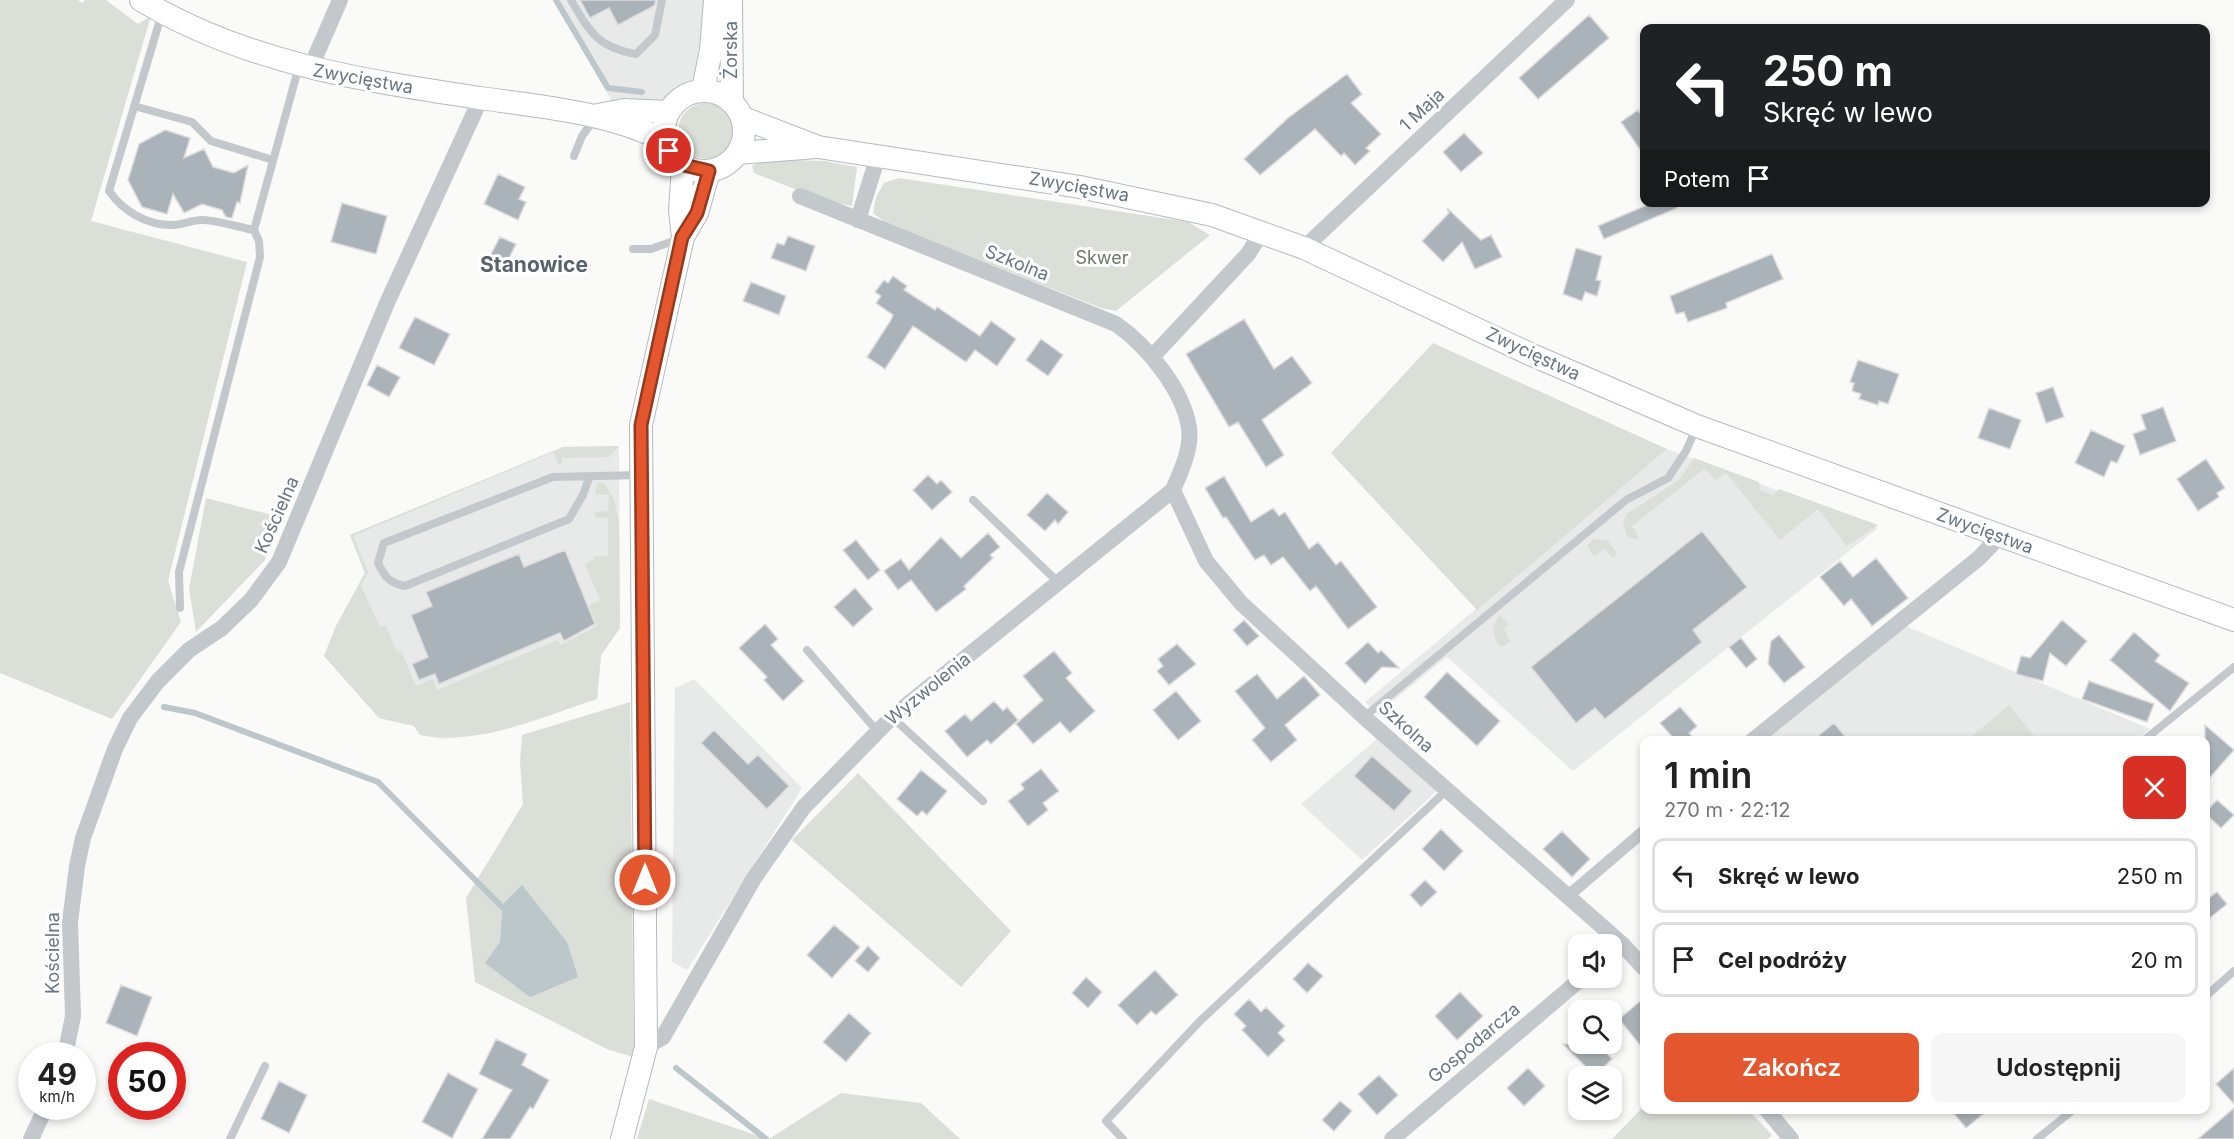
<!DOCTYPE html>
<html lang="pl">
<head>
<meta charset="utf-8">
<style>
	body { margin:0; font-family:Inter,sans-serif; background:#f6f6f6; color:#222; height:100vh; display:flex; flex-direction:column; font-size:22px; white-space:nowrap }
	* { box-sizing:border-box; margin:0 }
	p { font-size:20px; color:#767676 }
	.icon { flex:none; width:33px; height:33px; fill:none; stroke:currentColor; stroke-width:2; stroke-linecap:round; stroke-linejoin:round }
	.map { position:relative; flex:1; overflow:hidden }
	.side { position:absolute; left:1640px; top:736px; width:570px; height:378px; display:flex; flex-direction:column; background:#fff; border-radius:12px; box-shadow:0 3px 9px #0003 }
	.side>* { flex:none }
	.hud { position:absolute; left:1640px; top:24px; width:570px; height:183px; border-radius:12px; box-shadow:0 3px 9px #0003; background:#202124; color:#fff; overflow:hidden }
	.buttons { position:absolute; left:1568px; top:934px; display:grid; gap:12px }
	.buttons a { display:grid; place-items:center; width:54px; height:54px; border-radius:12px; background:#fff; box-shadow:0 3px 9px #0003; font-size:30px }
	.speed { position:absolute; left:18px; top:1042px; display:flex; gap:12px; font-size:30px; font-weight:700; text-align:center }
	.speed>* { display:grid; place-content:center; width:78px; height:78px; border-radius:50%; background:#fff; box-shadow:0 3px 9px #0003; line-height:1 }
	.speed small { font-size:15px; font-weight:400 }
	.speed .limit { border:9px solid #d22; background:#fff; color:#111 }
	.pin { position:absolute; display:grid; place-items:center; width:51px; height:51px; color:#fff; margin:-26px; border:3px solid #fff; border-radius:50%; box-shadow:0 2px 6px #0007 }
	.me { position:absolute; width:66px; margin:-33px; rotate:0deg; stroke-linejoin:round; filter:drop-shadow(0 0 4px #0008) }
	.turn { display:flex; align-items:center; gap:21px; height:126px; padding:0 24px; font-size:27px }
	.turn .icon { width:78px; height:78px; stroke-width:2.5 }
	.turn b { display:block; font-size:42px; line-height:51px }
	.then { display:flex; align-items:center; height:57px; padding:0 24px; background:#0003; gap:12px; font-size:22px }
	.round { display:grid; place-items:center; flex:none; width:63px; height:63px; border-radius:12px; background:#f6f6f6 }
	.overview { display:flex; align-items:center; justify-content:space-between; height:102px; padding:0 24px }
	h1 { font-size:36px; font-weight:600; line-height:45px }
	.button { display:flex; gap:12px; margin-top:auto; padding:12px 24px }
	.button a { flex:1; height:69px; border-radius:12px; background:#e4572e; color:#fff; font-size:24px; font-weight:600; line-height:69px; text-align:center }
	.button a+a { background:#f6f6f6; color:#222 }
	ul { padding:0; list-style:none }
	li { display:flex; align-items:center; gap:18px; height:75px; margin:0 12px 9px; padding:0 12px; border:3px solid #e0e0e0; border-radius:12px }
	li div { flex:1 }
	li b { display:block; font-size:22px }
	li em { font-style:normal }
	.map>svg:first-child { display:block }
	.built { fill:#e8e9e9 }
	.green { fill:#dadfd7 }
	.water { fill:#bbc7cb }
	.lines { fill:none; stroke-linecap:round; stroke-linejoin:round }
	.stream { stroke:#bbc7cb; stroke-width:6 }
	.building { fill:#aab3b9; stroke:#dcdcda; stroke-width:1.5 }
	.secondary-casing { stroke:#b3babf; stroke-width:24 }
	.service { stroke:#c3c8cc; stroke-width:8 }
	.pedestrian { stroke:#c3c8cc; stroke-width:12 }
	.minor { stroke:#c3c8cc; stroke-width:16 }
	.secondary { stroke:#fff; stroke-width:22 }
	.route-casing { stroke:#94391e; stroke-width:15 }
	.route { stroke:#e4572e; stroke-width:10 }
	.labels { text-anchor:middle; stroke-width:6; stroke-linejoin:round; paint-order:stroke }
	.street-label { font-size:18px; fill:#657683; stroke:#fff }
	.park-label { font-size:18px; fill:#687a64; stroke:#fff }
	.quarter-label { font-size:21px; font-weight:bold; fill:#57646e; stroke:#fff }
</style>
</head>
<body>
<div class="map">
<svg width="2234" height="1139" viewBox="0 0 2234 1139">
	<rect width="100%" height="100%" fill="#fafaf8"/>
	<path class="built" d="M555,0H707L701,66L691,82L672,91L661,101L611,100Z
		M619,446L620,628L601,655L597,699L491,733L444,739L420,735L414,726L379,718L324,656L336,626L365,573L350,535L563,447Z
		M1667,449L1878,528L1573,771L1447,657L1389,704L1388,723L1365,702Z
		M1906,626L2150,729L2135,741H1762Z
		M694,679L802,788L687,970L672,962L675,688Z
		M1378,738L1438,790L1362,860L1301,804Z"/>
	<path class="green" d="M0,0H78L82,3L85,0H106L138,24L151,16L91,221L247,262L168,581L181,622L112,719L0,673Z
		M678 131a28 28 0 1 1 56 0a28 28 0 1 1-56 0Z
		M763,159L824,161L857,167L852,206L823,200L754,173L752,166Z
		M899,178L1188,222L1210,235L1116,311L1101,308L886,223L873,213L876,197L884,183Z
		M1433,343L1667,449L1477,610L1331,453Z
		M619,446L609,457L562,458V464L559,465L553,452L353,536L368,572L361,586L380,627L386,625L397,652L401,650L416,686L433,679L437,690L558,640L561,645L597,626L589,606L600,600L585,564L594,559L595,556H608V518L595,517V512L608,511L609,495L595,494L597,484L603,482L614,499L619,521L620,628L601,655L597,699C541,717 481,746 420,735L414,726L379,718L324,656L336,626L365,573L350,535L563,447Z
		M1694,458L1759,482L1760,490L1773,495L1779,489L1878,525L1847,546L1818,509L1780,540L1726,473L1716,480L1704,469L1632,526L1638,536L1637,540L1627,536L1623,522L1627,514L1679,480Z
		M206,498L272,515L265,560L196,632L189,589Z
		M1594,539L1608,541L1616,552L1615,557H1612L1604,549L1594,557L1587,545Z
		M1500,615L1509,624L1504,629L1510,641L1504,646L1499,645C1491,636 1492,623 1500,615Z
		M630,702L634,1057L609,1050L475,982L466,898L523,804L520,762L522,735Z
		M2009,705L2038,741H1966Z
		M858,773L1011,931L961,987L792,840Z
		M841,1093L921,1103L960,1139H769Z
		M649,1099L768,1139H637Z
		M1644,1106V1110H1748L1772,1135L1768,1139H1612Z"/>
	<path class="water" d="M522,885L567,942L578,977L530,997L485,963L500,942L503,904Z"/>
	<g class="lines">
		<path class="stream" d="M556,0L608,88L642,92
			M164,707L195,713L378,782L503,908
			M676,1068L766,1139"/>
	</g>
	<path class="building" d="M580,0H656L654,6L618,25L609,8L590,18Z
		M1589,15L1609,38L1538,99L1519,78Z
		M1347,74L1362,94L1351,103L1381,134L1366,148L1370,151L1355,165L1344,153L1341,156L1315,129L1260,175L1244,159L1288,118Z
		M1638,110L1644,119V155L1621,122Z
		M165,130L190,138L184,158L204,149L213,167L234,173L248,165L240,203L237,202L232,218L226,217L222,210L202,204L184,213L173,194L167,214L142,207L128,180L139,144Z
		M1464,133L1483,153L1461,172L1443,152Z
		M498,174L525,187L519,199L526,202L518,220L484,204Z
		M1654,202H1675L1677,208L1604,239L1598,226Z
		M342,203L387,216L376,254L331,242Z
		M1447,208L1481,240L1491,235L1502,257L1475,269L1462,242L1443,262L1422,241L1449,213Z
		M788,236L815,246L806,271L771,258L777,243L784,245Z
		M500,237L516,244L505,266L489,258Z
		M1576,248L1602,256L1596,280L1601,281L1597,296L1585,292L1582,301L1563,294Z
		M1772,254L1783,279L1726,303L1727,308L1688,322L1684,312L1676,314L1670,296Z
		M893,276L907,286L904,290L935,310L937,307L980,336L991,321L1016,339L997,366L975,350L966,362L913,326L885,369L867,357L891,320L893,315L876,303L881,296L875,292L884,280L888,283Z
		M751,282L786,296L779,315L743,301Z
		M415,317L450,334L434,365L399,348Z
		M1244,319L1274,369L1292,356L1312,383L1262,420L1284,455L1266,467L1238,422L1229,427L1186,354Z
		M1041,339L1063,355L1048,376L1026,360Z
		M1858,360L1899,374L1888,404L1879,401L1878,405L1859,399L1861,394L1852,391L1854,383L1850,382Z
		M377,365L400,377L389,397L367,385Z
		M2053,387L2064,417L2046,423L2036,393Z
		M2163,407L2176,441L2140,455L2133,434L2146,429L2141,415Z
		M1989,408L2021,420L2010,449L1978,438Z
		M2091,430L2125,446L2117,463L2111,461L2104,477L2075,463Z
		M2206,459L2225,488L2217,493L2219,497L2198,511L2177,479Z
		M928,475L937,484L941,480L952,492L932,510L913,490Z
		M1224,476L1251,522L1273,508L1279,516L1285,512L1309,549L1318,542L1336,565L1341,561L1377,607L1348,629L1316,586L1310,591L1283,557L1271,565L1264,555L1255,560L1226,517L1223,518L1205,488Z
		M1047,493L1068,512L1058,524L1055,520L1045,531L1027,515Z
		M1702,531L1747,587L1693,630L1702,642L1660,675L1605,719L1595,708L1576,723L1531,667Z
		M988,533L1000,547L990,555L993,558L964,586L966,589L936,612L911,580L898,590L884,571L901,559L909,570L941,537L961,558Z
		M856,540L880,570L868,580L843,550Z
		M565,550L595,624L564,641L560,633L439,684L435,674L419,680L412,664L428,657L411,615L432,606L426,592L519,554L524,567Z
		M1876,558L1908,598L1872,626L1851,599L1844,606L1820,577L1840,561L1853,577Z
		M855,588L873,609L853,627L834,607Z
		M1244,620L1259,636L1247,646L1233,630Z
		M2062,620L2087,641L2066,666L2050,653L2043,681L2016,674L2021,656L2030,658Z
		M765,624L778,639L771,645L804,681L783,701L764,680L767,677L739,648Z
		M2134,632L2160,655L2155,661L2189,683L2170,711L2110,660Z
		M1779,635L1805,667L1784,683L1768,664L1771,641Z
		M1741,638L1757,659L1746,668L1729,647Z
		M1368,642L1378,653L1381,650L1399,668L1382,667L1365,684L1345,663Z
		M1177,644L1196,664L1169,685L1157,671L1163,666L1158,659Z
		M1054,651L1072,673L1066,678L1095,711L1070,733L1060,722L1033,744L1016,724L1043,700L1023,676Z
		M1447,672L1500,721L1477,746L1424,697Z
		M1257,674L1277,699L1304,676L1320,695L1285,725L1297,740L1271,762L1252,740L1265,728L1235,691Z
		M2089,681L2154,704L2147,722L2082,699Z
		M1176,691L1201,721L1178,740L1153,710Z
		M994,701L1003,711L1007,707L1018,720L991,744L987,740L967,757L945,731L965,714L971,721Z
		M1680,707L1697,726L1689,733L1696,741H1676L1660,723Z
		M1834,723L1849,741H1812Z
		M2205,725L2234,750L2205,783Z
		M714,730L748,764L758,755L789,786L767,809L701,743Z
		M1372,756L1412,791L1394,811L1354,776Z
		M1041,769L1059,791L1043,803L1048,810L1028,826L1008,801L1024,789L1021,784Z
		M921,770L947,791L927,815L922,811L917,816L897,799Z
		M2217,800L2234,815L2221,828L2205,813Z
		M1441,829L1463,851L1444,871L1422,849Z
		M1562,831L1590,859L1572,877L1543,849Z
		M1425,880L1437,892L1421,907L1410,895Z
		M2217,892L2227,904L2205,922V901Z
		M834,925L860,947L832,978L807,955Z
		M868,946L880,958L868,972L855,961Z
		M1308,963L1323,976L1307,993L1293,979Z
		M1155,970L1178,995L1156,1015L1151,1011L1137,1025L1118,1005Z
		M1086,977L1102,992L1088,1008L1072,993Z
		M121,985L152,997L137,1036L106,1023Z
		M1460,992L1483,1016L1457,1040L1435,1016Z
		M1644,998V1050L1619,1019Z
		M1249,999L1261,1012L1266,1007L1285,1026L1278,1033L1285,1040L1268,1057L1242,1030L1246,1026L1234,1014Z
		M849,1013L871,1033L846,1062L823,1042Z
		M496,1039L527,1054L522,1065L549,1080L533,1109L530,1107L510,1139H482L512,1090L479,1074Z
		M1563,1044H1598L1612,1059L1595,1076Z
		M1528,1068L1545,1086L1524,1106L1507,1088Z
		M2234,1068V1104L2216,1084Z
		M448,1073L478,1089L452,1138L422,1122Z
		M1379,1075L1398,1095L1377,1115L1358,1094Z
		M279,1081L307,1095L289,1133L261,1119Z
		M1340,1101L1352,1111L1334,1131L1322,1120Z
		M2234,1108V1139H2198Z
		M1951,1110H1988L1966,1128Z"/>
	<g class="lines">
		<g class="secondary-casing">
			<path id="secondary" d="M141,0C246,63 361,80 480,98C543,107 608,112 665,141
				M731,0L732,101
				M703,90L711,50L715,0
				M664 131a40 40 0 1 1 80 0a40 40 0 1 1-80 0Z
				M598,115L624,110L668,112
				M743,118L818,147L1080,187L1212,215L1304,248L1532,355L1697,426L2234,620
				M738,153L816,147
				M683,237L697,213L709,171
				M622,1139L646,1047L641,425L683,237L680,211L683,165"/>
		</g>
		<path class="service" d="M571,0C590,32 597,47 636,54L655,35L662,0
			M162,13L109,191C123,211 146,225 172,225C182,225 193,219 204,220C220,221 238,227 254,230L299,66
			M134,106L192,122L211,141L273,160
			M574,156L582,136L594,120
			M633,249H651L679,239
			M589,478L583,495L569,519L405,586C389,583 385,577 378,563L384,543L553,477L641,475
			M973,500L1058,582
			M180,608L179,572L260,257L259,241L254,230
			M807,650L877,731
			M892,717L983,801
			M1364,717L1626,500L1668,478L1686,451L1697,426
			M2143,741L2234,667
			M2205,997L2234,971
			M230,1139L265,1066
			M1123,1139L1106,1121L1200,1021L1447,790
			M2037,1139L2073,1110"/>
		<path class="pedestrian" d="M1568,896L1644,831"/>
		<path class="minor" d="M310,69L340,0
			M858,220L878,156
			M1304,248L1567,0
			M1152,357L1248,254L1262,232
			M1173,490L1206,561L1241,603L1364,717L1622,944L1644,968
			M1752,741L1979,558L1999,537
			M646,1047L663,1037L754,878L804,807L892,717L1173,490C1181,471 1192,448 1189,428C1183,389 1147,346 1116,324L800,196
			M65,1056L73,1016L70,922L77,866L83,838L115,749L130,718L158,681L189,650L222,628L251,600L279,562L387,303L481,98
			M1767,1110L1791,1139
			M31,1139L46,1107
			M1392,1139L1582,978"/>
		<use href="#secondary" class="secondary"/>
	</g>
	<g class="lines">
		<g class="route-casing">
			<path id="route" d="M645,880L641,425L682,237L697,213L709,171L684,165L669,151"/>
		</g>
		<use href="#route" class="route"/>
	</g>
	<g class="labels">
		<g class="street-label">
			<text transform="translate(731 50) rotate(-90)" y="6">Żorska</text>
			<text transform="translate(363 79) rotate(10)" y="6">Zwycięstwa</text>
			<text transform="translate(1422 110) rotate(-43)" y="6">1 Maja</text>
			<text transform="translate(1079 187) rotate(10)" y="6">Zwycięstwa</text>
			<text transform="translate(1017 263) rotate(22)" y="6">Szkolna</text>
			<text transform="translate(1533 354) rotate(25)" y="6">Zwycięstwa</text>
			<text transform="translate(277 515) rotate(-66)" y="6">Kościelna</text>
			<text transform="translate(1985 531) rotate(20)" y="6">Zwycięstwa</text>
			<text transform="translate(928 689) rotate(-39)" y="6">Wyzwolenia</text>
			<text transform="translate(1406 727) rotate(42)" y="6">Szkolna</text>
			<text transform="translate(53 953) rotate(-90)" y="6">Kościelna</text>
			<text transform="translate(1474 1043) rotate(-40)" y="6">Gospodarcza</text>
		</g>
		<g class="park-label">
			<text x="1102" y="264">Skwer</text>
		</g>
		<g class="quarter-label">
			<text x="534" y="272">Stanowice</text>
		</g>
	</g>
</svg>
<div class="buttons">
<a><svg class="icon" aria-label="sound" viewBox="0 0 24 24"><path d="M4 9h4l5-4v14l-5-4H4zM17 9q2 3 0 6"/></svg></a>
<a><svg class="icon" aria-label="search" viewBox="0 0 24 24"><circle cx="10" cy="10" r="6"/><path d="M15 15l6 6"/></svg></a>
<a><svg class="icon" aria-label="layers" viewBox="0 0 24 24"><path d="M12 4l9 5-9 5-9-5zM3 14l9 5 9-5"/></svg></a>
</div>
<div class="speed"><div>49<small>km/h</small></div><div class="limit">50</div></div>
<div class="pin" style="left:669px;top:151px;background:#d93025"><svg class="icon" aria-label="arrive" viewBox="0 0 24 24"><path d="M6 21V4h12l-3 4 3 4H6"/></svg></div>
<svg class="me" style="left:645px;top:880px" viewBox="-20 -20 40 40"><circle r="17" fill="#e4572e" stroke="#fff" stroke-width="3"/><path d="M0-11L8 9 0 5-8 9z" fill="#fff"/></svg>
<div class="hud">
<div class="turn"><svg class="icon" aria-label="left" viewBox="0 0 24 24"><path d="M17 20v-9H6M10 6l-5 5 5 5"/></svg><div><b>250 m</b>Skręć w lewo</div></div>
<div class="then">Potem<svg class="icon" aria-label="arrive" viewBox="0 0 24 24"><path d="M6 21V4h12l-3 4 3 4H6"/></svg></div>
</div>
<section class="side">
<div class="overview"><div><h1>1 min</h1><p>270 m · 22:12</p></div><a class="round" style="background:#d93025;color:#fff"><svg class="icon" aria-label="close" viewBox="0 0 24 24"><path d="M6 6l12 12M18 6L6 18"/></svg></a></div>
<ul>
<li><svg class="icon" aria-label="left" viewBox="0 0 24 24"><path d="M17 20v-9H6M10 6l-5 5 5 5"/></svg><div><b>Skręć w lewo</b></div><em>250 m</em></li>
<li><svg class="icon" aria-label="arrive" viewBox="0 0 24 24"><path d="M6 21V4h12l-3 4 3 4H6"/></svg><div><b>Cel podróży</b></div><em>20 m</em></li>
</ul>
<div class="button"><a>Zakończ</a><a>Udostępnij</a></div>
</section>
</div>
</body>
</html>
